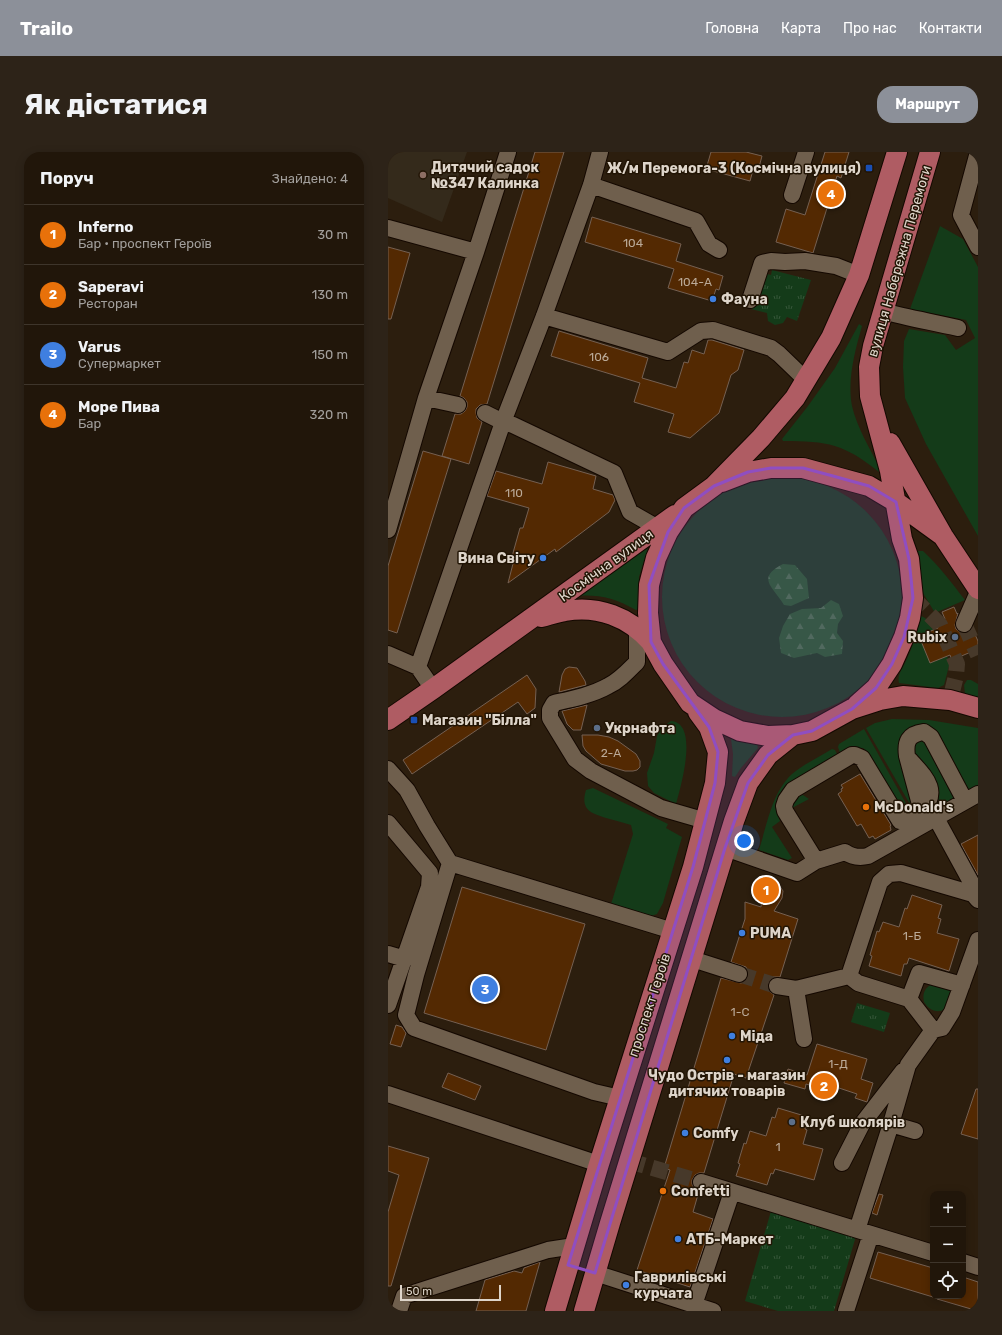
<!DOCTYPE html>
<html lang="uk">
<meta charset="utf-8">
<style>
body{margin:0;font-family:Rubik,sans-serif;background:#2d2318;color:#f1f3f6}
.controls{position:absolute;right:12px;bottom:12px;display:grid;overflow:hidden;border-radius:8px;box-shadow:0 2px 10px #0003}
.controls button{width:36px;height:36px;display:grid;place-items:center;padding:0;border:0;border-bottom:1px solid #3e352b;background:#21160a;color:#f1f3f6;font:20px sans-serif}
.scale{position:absolute;left:12px;bottom:10px;width:101px;box-sizing:border-box;padding-left:4px;border:2px solid #ded5ca;border-top:0;font-size:11px;line-height:14px;white-space:nowrap;color:#ded5ca;-webkit-text-stroke:3px #221505;paint-order:stroke}
.you{position:absolute;left:356px;top:689px;width:14px;height:14px;margin:-10px;border:3px solid #fff;border-radius:50%;background:#1a73e8;box-shadow:0 0 0 6px #1a73e833}
.badge{display:grid;place-items:center;width:26px;height:26px;border-radius:50%;background:#8c9099;color:#fff;font-size:13px;font-weight:700}
.pin{position:absolute;translate:-50% -50%;border:2px solid #fff;box-shadow:0 1px 4px #0006}
.list{margin:0;padding:0;list-style:none}
h2{display:flex;justify-content:space-between;align-items:center;height:52px;margin:0;padding:0 16px;font-size:17px}
h2 small{font-size:13px;font-weight:400;color:#a29f9c}
.list li{display:grid;grid-template-columns:26px 1fr auto;gap:12px;align-items:center;box-sizing:border-box;height:60px;padding:0 16px;border-top:1px solid #3e352b}
.list b{display:block;font-size:15px;white-space:nowrap}
.list p{margin:0;font-size:13px;white-space:nowrap;color:#a29f9c}
.list em{font-size:13px;font-style:normal;color:#a29f9c}
.icon{flex:none;width:22px;height:22px;fill:none;stroke:currentColor;stroke-width:2;stroke-linecap:round;stroke-linejoin:round}
.map{position:relative;flex:none;width:590px;height:1159px;overflow:hidden;border-radius:16px}
header{display:flex;align-items:center;gap:24px;box-sizing:border-box;height:56px;padding:0 20px;background:#8c9099;color:#fff}
header strong{font-size:19px}
nav{display:flex;gap:22px;margin-inline-start:auto;font-size:14px}
.intro{display:flex;align-items:center;justify-content:space-between;box-sizing:border-box;height:96px;padding:0 24px}
h1{margin:0;font-size:28px}
.button{padding:10px 18px;border-radius:16px;background:#8c9099;color:#fff;font-size:14px;font-weight:700}
main{display:flex;gap:24px;padding:0 24px}
aside{flex:1;background:#21160a;border-radius:16px;box-shadow:0 2px 10px #0003}
.map>svg:first-child{display:block}
.education{fill:#342a1b}
.green{fill:#143b19}
.forest{fill:url(#forest-firs)}
.park{fill:url(#park-tufts)}
.building{fill:#532902;stroke:#756052}
.lines{fill:none;stroke-linecap:round;stroke-linejoin:round}
.minor-tunnel{stroke:#47392a;stroke-width:16;stroke-dasharray:16 8;stroke-linecap:butt}
.minor-casing{stroke:#140800;stroke-width:18}
.major-casing{stroke:#140800;stroke-width:22}
.minor{stroke:#6f5f4d;stroke-width:16}
.major{stroke:#af5c63;stroke-width:20}
.marked{fill:#8f4ec1;fill-opacity:0.2;stroke:#8f4ec1;stroke-width:3;stroke-linejoin:round}
.transit-dot{fill:#1a4fb4;stroke:#221505;stroke-width:1.5}
.education-dot{fill:#8d6e63;stroke:#221505;stroke-width:1.5}
.shop-dot{fill:#3f7fe0;stroke:#221505;stroke-width:1.5}
.service-dot{fill:#5c6f8a;stroke:#221505;stroke-width:1.5}
.food-dot{fill:#e8710a;stroke:#221505;stroke-width:1.5}
.labels{text-anchor:middle;stroke-width:3;stroke-linejoin:round;paint-order:stroke}
.number-label{font-size:12px;fill:#bbaa98}
.poi-label{font-size:14px;font-weight:bold;fill:#ded5ca;stroke:#221505;text-anchor:start}
.street-label{font-size:14px;fill:#ded5ca;stroke:#221505}
</style>
<header>
<strong>Trailo</strong>
<nav><a>Головна</a><a>Карта</a><a>Про нас</a><a>Контакти</a></nav>
</header>
<div class="intro"><h1>Як дістатися</h1><a class="button">Маршрут</a></div>
<main>
<aside>
<h2>Поруч<small>Знайдено: 4</small></h2>
<ul class="list">
<li><span class="badge" style="background:#e8710a">1</span><div><b>Inferno</b><p>Бар · проспект Героїв</p></div><em>30 m</em></li>
<li><span class="badge" style="background:#e8710a">2</span><div><b>Saperavi</b><p>Ресторан</p></div><em>130 m</em></li>
<li><span class="badge" style="background:#3f7fe0">3</span><div><b>Varus</b><p>Супермаркет</p></div><em>150 m</em></li>
<li><span class="badge" style="background:#e8710a">4</span><div><b>Море Пива</b><p>Бар</p></div><em>320 m</em></li>
</ul>
</aside>
<div class="map">
<svg width="590" height="1159" viewBox="0 0 590 1159">
<defs>
<pattern id="forest-firs" width="22" height="20" patternUnits="userSpaceOnUse"><rect width="22" height="20" fill="#215928"/><path d="M5 1l3.5 6h-7zM16 11l3.5 6h-7z" fill="#417046"/></pattern>
<pattern id="park-tufts" width="24" height="20" patternUnits="userSpaceOnUse"><rect width="24" height="20" fill="#143b19"/><path d="M3 7l-1-3M5 7V3M7 7l1-3M15 17l-1-3M17 17v-4M19 17l1-3" fill="none" stroke="#365639"/></pattern>
</defs>
<rect width="100%" height="100%" fill="#2c1e0e"/>
<!-- education -->
<path class="education" d="M0,0H79L54,70L0,46Z"/>
<!-- green -->
<path class="green" d="M552,74L575,87L590,115V384L538,292L517,246L515,215L516,189L521,177L557,183L568,198L587,186L578,168L522,157Z
M471,172L474,174C467,199 459,228 464,254C469,276 483,298 493,319L491,320C456,292 440,289 395,289L394,287L420,254L447,216Z
M274 445a120 120 0 1 1 240 0a120 120 0 1 1-240 0Z
M260,395L251,425L250,457L248,458C225,445 210,442 184,444Z
M530,399H535C551,414 564,431 577,448L547,461L535,441Z
M533,464C549,470 554,494 561,509V514L556,533L550,536L511,531C509,524 513,519 516,513C524,497 529,481 533,464Z
M579,528H583L590,532V545L577,542L576,533Z
M504,567L541,568L590,576V634L584,638H579L548,587L521,579L527,661L478,576L487,571Z
M283,569C312,571 292,637 288,652L266,641L260,634L259,621L266,601L269,584L273,576Z
M476,577L524,662L511,663L477,598L475,596H469L452,601L450,595L451,592Z
M346,584L356,589L369,592L370,596L353,616L347,625L344,624L345,602L343,587Z
M536,585L566,643L565,647L536,665L522,592Z
M444,597L447,598L451,606L398,637L393,662L390,664L392,669L384,675L404,706L400,708L371,698C379,673 384,640 404,622C416,612 431,605 444,597Z
M205,636L280,672L278,676L294,685L275,751L269,762L263,764L223,752L245,682L243,673C235,671 227,668 218,666C203,661 192,658 198,638Z
M415,643L421,647L404,656V653L409,644Z
M546,831L562,838L564,842L557,858C547,861 541,858 536,850C534,841 537,835 546,831Z"/>
<!-- forest -->
<path class="forest" d="M395,412L407,413L419,427L421,446L403,454L396,453C384,434 368,426 395,412Z
M443,448L451,452L455,464L450,472L449,481L455,489L454,502L437,505L429,501L406,506L393,501L391,486L395,474L402,462L414,457L433,456Z"/>
<!-- park -->
<path class="park" d="M384,118L423,128L409,169L399,165L395,171L387,173L380,169L379,161L363,157L375,121L383,123Z
M469,851L502,861L496,880L463,870Z
M383,1059L468,1084L446,1159H390L357,1149Z"/>
<!-- building -->
<path class="building" d="M147,0H176L99,252L92,253L88,257V261L89,266L94,270L81,312L54,304L67,262H73L77,259L79,255V250L76,246L72,244Z
M323,0H358L374,4L370,19L365,18L362,29L318,17Z
M437,0H461L453,26L449,24L425,101L388,90L398,57L417,63Z
M204,65L293,92L288,109L335,124L331,138L328,137L324,149L280,136L286,117L197,90Z
M0,95L22,101L3,167H0Z
M171,179L260,206L254,226L288,236L296,210L300,211L304,198L316,202L320,188H324L356,198L350,218L343,223L331,261L302,286L280,280L286,262L246,250L252,231L163,204Z
M35,299L63,307L9,481L0,478V414Z
M160,310L208,324L205,337L225,343L227,348L221,360L168,400L167,397L120,431L126,408H123L132,376H135L141,356L99,344L108,319L154,332Z
M566,455L569,462L570,461L567,473L568,477L572,480L577,481L581,480L584,476L590,489V497L564,508L562,503L542,511L531,484L550,476L548,471L557,467L554,460Z
M181,515L189,516L197,529L198,533L171,540L174,523L177,517Z
M139,523L148,537L147,556L139,562L130,550L24,622L15,608Z
M199,553L193,578H185L179,572L174,559Z
M194,583H210L221,585L230,589L248,602L252,609V615L249,618L245,619H237L213,612L198,599L195,594Z
M472,622L503,673L502,674L503,678L487,687L485,684L481,686L473,672L469,674L450,642L454,639L453,637L455,636L453,633Z
M590,683V723L573,692Z
M383,731L391,733L395,739L394,746L386,759L410,767L392,825H385L381,828L380,832V838L386,843L358,926L346,922L316,1021H311L307,1023L304,1028V1032L306,1036L311,1039L305,1060L325,1067L302,1135L249,1118L282,1018L276,1016L333,826L353,831L358,829L360,824V820L358,815L343,810L357,767V750L373,755L375,737L377,734Z
M74,735L197,772L158,898L36,861Z
M524,743L554,753L550,766L553,767L549,781L571,787L561,819L521,806L519,812H516L513,824L481,814L484,804L482,803L489,779L491,780L495,770L511,775L517,756L519,757Z
M8,873L14,875L18,881L13,895L2,892Z
M429,892L479,907L473,927L485,931L479,950L467,946L469,942L445,934L443,939L418,932L417,937L396,931L400,917L419,923Z
M60,921L93,934L87,948L54,935Z
M588,937H590V987L573,982Z
M390,956L420,965L417,977L419,978L415,992L435,997L426,1028L387,1017L385,1022L383,1021L379,1033L348,1024L352,1012L350,1011L356,991L358,992L362,979L378,984L384,965L387,966Z
M0,994L41,1006L3,1134H0V1060L11,1023L0,1019Z
M491,1042L495,1043L489,1063L484,1061Z
M490,1100L545,1116V1145L482,1126Z
M152,1110L138,1159H88L97,1128L126,1119L134,1121L136,1116Z
M575,1125L590,1130V1159L549,1147L550,1144H575Z"/>
<g class="lines">
<!-- minor-tunnel -->
<path class="minor-tunnel" d="M525,446L552,473L569,512L568,524L562,548
M576,472L590,503
M351,822L389,834
M241,1009L313,1030"/>
<!-- minor casing -->
<g class="minor-casing">
<path id="minor" d="M590,0L573,63L590,95
M203,33L308,69L321,92L331,98
M404,43L418,0
M0,76L88,100
M362,148L374,111L383,109L397,110L417,109L448,114L471,123
M495,159C519,166 545,170 570,176
M156,164L280,200L313,179L325,178L383,196L391,202L418,228
M38,246L70,253
M97,261L115,270L125,273L226,321L242,360L270,376
M0,378L38,246L88,100L120,0
M576,472L590,440
M249,477V510C240,519 231,529 220,534C204,543 184,547 166,551L162,558V566L187,607L203,619L273,656L318,669
M0,502L30,515
M45,537L30,515L115,270L156,164L203,33L212,0
M522,608C538,626 552,638 534,660
M0,617L19,638L39,674L62,711L285,779
M548,666L590,743
M0,671L42,721L41,735L0,853
M337,696L409,721L428,709L457,700C464,705 471,706 480,704L590,642
M428,709L397,659L396,654L398,648L405,638L464,603H467L474,606L512,669L516,670L534,660L519,604C517,590 520,582 536,580L543,585L577,649
M62,711L28,823L18,863L26,876L206,940L232,946
M0,802L17,807
M304,807L351,822
M461,824L492,730L501,722L513,721L585,742L590,748
M389,834L408,837L461,824L470,831L521,847L545,878
M408,837L416,887
M521,847L531,821L574,833
M0,942L211,1012
M503,972L527,979
M454,1011L474,972L515,919
M313,1030L545,1101
M469,1078L503,972L520,913L545,878L554,876L564,860L590,788
M575,1110L590,1115
M207,1121L325,1159
M306,1153L344,1040
M11,1159L16,1144L160,1098L186,1094
M458,1159L483,1082"/>
</g>
<!-- major casing -->
<g class="major-casing">
<path id="major" d="M509,0L471,123L443,186L407,246L373,286L326,334L296,356L280,380L268,406L261,433L260,461L263,490L275,512L302,551L326,567L352,579L380,584L405,583L424,579L464,557L492,548L515,544L562,548L590,556
M502,291L555,384L590,437
M334,330L360,320L383,316H415L481,334L508,350L555,384
M153,465C161,463 169,460 177,459C210,453 241,465 263,490
M469,553L488,536L504,512L516,485L522,466L525,446L521,407L514,387L502,319L482,244L481,215L485,194L542,0
M0,568L45,537L287,363
M167,1159L211,1012L305,715L327,631L330,600L321,575L310,560
M196,1159L222,1071L346,669L360,631L380,603L405,583"/>
</g>
<!-- minor -->
<use href="#minor" class="minor"/>
<!-- major -->
<use href="#major" class="major"/>
</g>
<!-- marked area -->
<path class="marked" d="M383,316H415L445,324L481,334L508,350L521,407L525,446L516,485L504,512L488,536L464,557L424,579L405,583L380,603L360,631L337,696L207,1121L180,1113L305,715L327,631L330,600L321,575L275,512L263,490L261,433L280,380L296,356L326,334L360,320Z"/>
<!-- markers -->
<g class="transit-dot">
<rect x="477" y="12" width="8" height="8" rx="2"/>
<rect x="22" y="564" width="8" height="8" rx="2"/>
</g>
<circle class="education-dot" cx="35" cy="23" r="4"/>
<g class="shop-dot">
<circle cx="325" cy="147" r="4"/>
<circle cx="155" cy="406" r="4"/>
<circle cx="354" cy="781" r="4"/>
<circle cx="344" cy="884" r="4"/>
<circle cx="339" cy="908" r="4"/>
<circle cx="297" cy="981" r="4"/>
<circle cx="290" cy="1087" r="4"/>
<circle cx="238" cy="1133" r="4"/>
</g>
<g class="service-dot">
<circle cx="567" cy="485" r="4"/>
<circle cx="209" cy="576" r="4"/>
<circle cx="404" cy="970" r="4"/>
</g>
<g class="food-dot">
<circle cx="478" cy="655" r="4"/>
<circle cx="275" cy="1039" r="4"/>
</g>
<g class="labels">
<!-- number labels -->
<g class="number-label">
<text x="245" y="95">104</text>
<text x="307" y="134">104-А</text>
<text x="211" y="209">106</text>
<text x="126" y="345">110</text>
<text x="223" y="605">2-А</text>
<text x="524" y="788">1-Б</text>
<text x="352" y="864">1-С</text>
<text x="450" y="916">1-Д</text>
<text x="390" y="999">1</text>
</g>
<!-- poi labels -->
<g class="poi-label">
<text x="43" y="20">Дитячий садок<tspan x="43" dy="16">№347 Калинка</tspan></text>
<text x="473" y="21" text-anchor="end">Ж/м Перемога-3 (Космічна вулиця)</text>
<text x="333" y="152">Фауна</text>
<text x="147" y="411" text-anchor="end">Вина Світу</text>
<text x="559" y="490" text-anchor="end">Rubix</text>
<text x="34" y="573">Магазин "Білла"</text>
<text x="217" y="581">Укрнафта</text>
<text x="486" y="660">McDonald's</text>
<text x="362" y="786">PUMA</text>
<text x="352" y="889">Міда</text>
<text x="339" y="928" text-anchor="middle">Чудо Острів - магазин<tspan x="339" dy="16">дитячих товарів</tspan></text>
<text x="412" y="975">Клуб школярів</text>
<text x="305" y="986">Comfy</text>
<text x="283" y="1044">Confetti</text>
<text x="298" y="1092">АТБ-Маркет</text>
<text x="246" y="1130">Гаврилівські<tspan x="246" dy="16">курчата</tspan></text>
</g>
<!-- street labels -->
<g class="street-label">
<text transform="translate(511 109) rotate(-74)" y="5">вулиця Набережна Перемоги</text>
<text transform="translate(218 413) rotate(-36)" y="5">Космічна вулиця</text>
<text transform="translate(261 853) rotate(-72)" y="5">проспект Героїв</text>
</g>
</g>
</svg>
<div class="controls">
<button>+</button>
<button>−</button>
<button><svg class="icon" aria-label="locate" viewBox="0 0 24 24"><circle cx="12" cy="12" r="6"/><path d="M12 2v4M12 18v4M2 12h4M18 12h4"/></svg></button>
</div>
<div class="scale">50 m</div>
<div class="you"></div>
<div class="pin badge" style="left:378px;top:738px;background:#e8710a">1</div>
<div class="pin badge" style="left:436px;top:934px;background:#e8710a">2</div>
<div class="pin badge" style="left:97px;top:837px;background:#3f7fe0">3</div>
<div class="pin badge" style="left:443px;top:42px;background:#e8710a">4</div>
</div>
</main>
